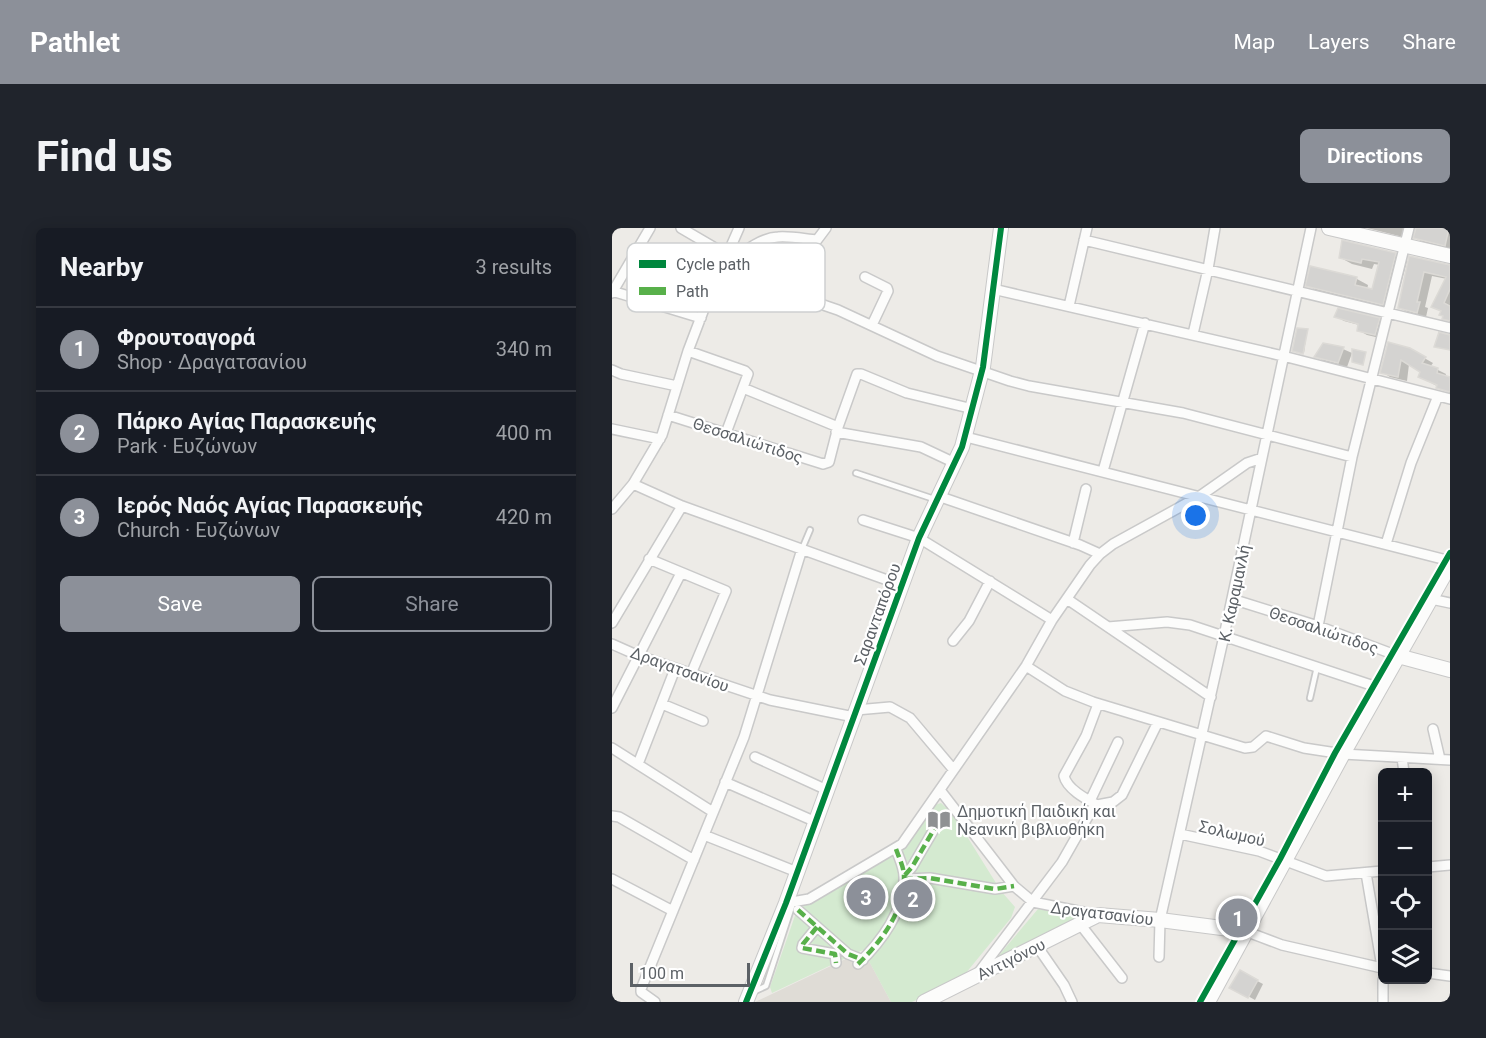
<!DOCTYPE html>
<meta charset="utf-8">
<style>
body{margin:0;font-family:Roboto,sans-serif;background:#20242c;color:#f1f3f6}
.controls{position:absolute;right:18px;bottom:18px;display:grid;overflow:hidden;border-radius:9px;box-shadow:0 3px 15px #0003}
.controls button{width:54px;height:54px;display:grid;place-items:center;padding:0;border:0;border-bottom:2px solid #363941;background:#171b24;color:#f1f3f6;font:30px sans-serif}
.scale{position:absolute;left:18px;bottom:15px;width:120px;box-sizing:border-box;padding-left:6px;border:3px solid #5c6166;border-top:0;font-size:16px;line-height:21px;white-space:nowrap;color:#5c6166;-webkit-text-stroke:4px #fff;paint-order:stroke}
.you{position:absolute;left:584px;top:288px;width:21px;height:21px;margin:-15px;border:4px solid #fff;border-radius:50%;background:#1a73e8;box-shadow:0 0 0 9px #1a73e833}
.badge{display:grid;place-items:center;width:39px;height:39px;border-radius:50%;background:#8c9099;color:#fff;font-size:20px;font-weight:700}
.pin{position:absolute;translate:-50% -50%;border:3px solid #fff;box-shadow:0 2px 6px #0006}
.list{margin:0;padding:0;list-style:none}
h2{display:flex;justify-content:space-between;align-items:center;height:78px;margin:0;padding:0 24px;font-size:26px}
h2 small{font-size:20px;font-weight:400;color:#9ea1a6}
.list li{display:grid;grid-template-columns:39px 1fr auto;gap:18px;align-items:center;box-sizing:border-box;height:84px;padding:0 24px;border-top:2px solid #363941}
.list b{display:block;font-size:22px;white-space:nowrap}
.list p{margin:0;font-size:20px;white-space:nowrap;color:#9ea1a6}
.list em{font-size:20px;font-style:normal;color:#9ea1a6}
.actions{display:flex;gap:12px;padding:18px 24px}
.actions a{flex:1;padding:14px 0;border:2px solid #8c9099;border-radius:9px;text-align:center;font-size:21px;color:#8c9099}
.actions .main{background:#8c9099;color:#fff}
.icon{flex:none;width:33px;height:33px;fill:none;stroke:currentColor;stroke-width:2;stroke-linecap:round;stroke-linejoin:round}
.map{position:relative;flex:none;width:838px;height:774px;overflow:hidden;border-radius:9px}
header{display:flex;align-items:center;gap:36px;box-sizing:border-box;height:84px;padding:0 30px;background:#8c9099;color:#fff}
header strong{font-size:28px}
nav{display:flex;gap:33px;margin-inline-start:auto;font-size:21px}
.intro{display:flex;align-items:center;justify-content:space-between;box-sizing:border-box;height:144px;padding:0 36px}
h1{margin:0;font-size:42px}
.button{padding:15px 27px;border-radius:9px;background:#8c9099;color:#fff;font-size:21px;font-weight:700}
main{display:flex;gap:36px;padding:0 36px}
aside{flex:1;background:#171b24;border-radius:9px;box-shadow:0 3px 15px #0003}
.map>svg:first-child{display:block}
.education{fill:#dfdcd6}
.green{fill:#d4ead0}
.shadow{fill:#0003}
.building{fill:#d4d3d1;stroke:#dcdad6;stroke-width:1.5}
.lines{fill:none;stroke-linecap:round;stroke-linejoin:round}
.lane-casing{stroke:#c9c9c9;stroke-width:8}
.street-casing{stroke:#c9c9c9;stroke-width:12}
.secondary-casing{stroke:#c8c8c8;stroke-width:16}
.lane{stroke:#fcfcfb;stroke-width:4.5}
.street{stroke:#fcfcfb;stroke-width:9}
.secondary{stroke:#fcfcfb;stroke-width:14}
.quiet{stroke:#58b04a;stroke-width:4.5;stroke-dasharray:9 4.5;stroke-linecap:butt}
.cycleway-casing{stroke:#fff;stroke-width:10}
.cycleway{stroke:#00873e;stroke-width:6}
.labels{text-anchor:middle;stroke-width:4.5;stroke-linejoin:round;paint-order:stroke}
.street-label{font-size:16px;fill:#5c6166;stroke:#fff}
.poi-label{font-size:16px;fill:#5c6166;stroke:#fff;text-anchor:start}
.key{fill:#fff;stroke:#ced0d1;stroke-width:1.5}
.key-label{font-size:16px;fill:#5c6166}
</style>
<header>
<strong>Pathlet</strong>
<nav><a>Map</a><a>Layers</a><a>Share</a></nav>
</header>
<div class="intro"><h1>Find us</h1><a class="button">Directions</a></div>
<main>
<aside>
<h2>Nearby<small>3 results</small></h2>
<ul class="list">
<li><span class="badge">1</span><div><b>Φρουτοαγορά</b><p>Shop · Δραγατσανίου</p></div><em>340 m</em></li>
<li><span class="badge">2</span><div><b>Πάρκο Αγίας Παρασκευής</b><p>Park · Ευζώνων</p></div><em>400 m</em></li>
<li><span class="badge">3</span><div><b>Ιερός Ναός Αγίας Παρασκευής</b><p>Church · Ευζώνων</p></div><em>420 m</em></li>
</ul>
<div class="actions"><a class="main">Save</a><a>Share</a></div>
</aside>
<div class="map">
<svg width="838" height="774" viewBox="0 0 838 774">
<rect width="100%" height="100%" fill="#edebe7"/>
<!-- education -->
<path class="education" d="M242,727L256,731L279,774H143Z"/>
<!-- green -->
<path class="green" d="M329,575L341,586L389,663L403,679L399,690L349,751L300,774H279L251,722L160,765L158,759L185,682L291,622L323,577Z
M426,681L462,686L468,691L383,732Z"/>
<!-- shadow -->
<path class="shadow" d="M755,0H793L791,9Z
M805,0H838V21L811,14L803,10Z
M783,26L795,33L782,82L707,64L695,57L699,40L745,51L756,57L755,62L761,63L768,37L762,36L760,41L740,36L729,30Z
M798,30L838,38V94L832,90L830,84L821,79L835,51L820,48L813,79L816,80L814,89L796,84L787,80Z
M723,88L767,91L775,96L772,111L755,107L746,102L747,97L732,93Z
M695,103L692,125L683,123Z
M777,116L807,127L821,135L818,139L826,142L834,146L833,149L838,151V165L808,149L810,144L797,136L795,153L778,149L770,144Z
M731,121L740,125L735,139L712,133L704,128Z
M327,587L336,593L334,596L325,591Z
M628,744L651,756L643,772L620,759Z"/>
<!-- building -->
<path class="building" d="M804,0H837L833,18L801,10Z
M730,12L784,25L771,77L693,58L698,38L745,49L743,57L760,61L767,34L750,31L749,35L727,30Z
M797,28L838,37V61L832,75L838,78V93L830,91L831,88L827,87L829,83L819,79L834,49L812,44L805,74H808L805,85L786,80Z
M726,80L768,90L763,107L745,103L746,96L722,89Z
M685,100L696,101L691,126L680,123Z
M827,104L838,107V122L822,119Z
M776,114L798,120L814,129L810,135L826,140L825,145L838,149V164L824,160L825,157L806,149L808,144L789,132L786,149L768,145Z
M711,115L732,119L726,135L702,129Z
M740,121L754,124L751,137L740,134Z
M628,742L646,752L636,770L617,760Z"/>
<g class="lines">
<!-- lane casing -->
<g class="lane-casing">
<path id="lane" d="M244,245L322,271
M190,321L198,302
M698,470L705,439
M141,764L154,758L181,675"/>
</g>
<!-- street casing -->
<g class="street-casing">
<path id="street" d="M69,0L115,27
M205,12L173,52V57L188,69L226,82L325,128L398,153L417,158L571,185L740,229
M472,12L838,100
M111,39C127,28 146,10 166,9C179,8 193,11 205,12L214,0
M253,49L275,60L276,63L260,97
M381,61L671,128L838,171
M0,63L89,90
M0,65L38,0
M457,78L475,0
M581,106L596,41L603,0
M76,123L133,143L136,146L114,205
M0,142L9,146L65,158
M131,160L226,199
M56,187L211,236L217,234L226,199L245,146H249L295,165L361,181
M0,201L48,211
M224,204L309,219L343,235
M354,209L838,333
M491,243L533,95
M21,256L70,278L289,357
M326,268L468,317L488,326
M0,281L21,256L50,207L76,123L95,73L127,0
M251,292L307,310L440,392
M461,315L474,261
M774,316L799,235L826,168
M37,331L114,363L79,446
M455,371L599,469
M620,371L706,398L786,428
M819,371L838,375
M0,395L70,278
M706,398L740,229L797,0
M496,399L555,394L578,397L768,460
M341,413L357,393L378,353
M0,416L27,428L158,472L242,489
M414,438L453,463L481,474L633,520L641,519L654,508L692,520L731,526L838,532
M50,476L91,493
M486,476L474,508L452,548C455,561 474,571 485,577L501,574L510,567L546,494
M0,480L69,345
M244,482L278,479L298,490L341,541
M821,501L828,531
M0,520L101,584
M143,529L215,562
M790,530L792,544
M26,536L63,441
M113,554L204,594
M328,562L402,658L421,674L486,687
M478,573L506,514
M0,588L7,589L82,632
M568,606L647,623L714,648L770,643
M92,607L185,644
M816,639L838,637
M754,645L770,739
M293,647L300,639L324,598
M0,651L61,683
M292,651L318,650L383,661L402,658
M174,675L197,671L290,616L414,438L440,392L478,337L488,326L501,316L588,268L635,235L650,230
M186,682L236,726L251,732
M468,696L510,750
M205,699L191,716L190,720L223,726L224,735
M633,703L670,717L770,740
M425,718L452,757L460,774
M547,729L548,692L612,408L699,0
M246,736C269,714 293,682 292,649C292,639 287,630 284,621
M367,744L450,634L483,576
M816,745L838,748
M771,752V774
M43,774L29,764V761L132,509L190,321"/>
</g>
<!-- secondary casing -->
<g class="secondary-casing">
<path id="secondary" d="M717,0L838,28
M786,428L838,442
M134,774L174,675L307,310L350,219L371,139L389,0
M312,774L486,687L548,692L633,703
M596,774L731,526L838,337"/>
</g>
<!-- lane -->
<use href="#lane" class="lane"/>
<!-- street -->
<use href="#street" class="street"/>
<!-- secondary -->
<use href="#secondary" class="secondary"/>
<!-- quiet -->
<path class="quiet" d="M293,647L300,639L324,598
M292,651L318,650L383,661L402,658
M186,682L236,726L251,732
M205,699L191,716L190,720L223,726L224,735
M246,736C269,714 293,682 292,649C292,639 287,630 284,621"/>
<!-- cycleway casing -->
<g class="cycleway-casing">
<path id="cycleway" d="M134,774L174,675L307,310L350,219L371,139L389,0
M588,774L668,631L723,525L838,325"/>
</g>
<!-- cycleway -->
<use href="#cycleway" class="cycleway"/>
</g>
<!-- icons -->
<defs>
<g id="library-bare" transform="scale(1.8)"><path d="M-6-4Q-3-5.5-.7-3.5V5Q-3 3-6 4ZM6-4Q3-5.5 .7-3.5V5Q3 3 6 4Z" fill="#8f9193" stroke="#fff" stroke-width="2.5" paint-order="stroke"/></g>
</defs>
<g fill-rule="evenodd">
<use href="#library-bare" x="327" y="592"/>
</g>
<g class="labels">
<!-- street labels -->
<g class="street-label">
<text transform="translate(136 212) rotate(18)" y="6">Θεσσαλιώτιδος</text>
<text transform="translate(622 365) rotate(-78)" y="6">Κ. Καραμανλή</text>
<text transform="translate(265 386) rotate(-70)" y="6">Σαρανταπόρου</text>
<text transform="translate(712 402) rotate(19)" y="6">Θεσσαλιώτιδος</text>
<text transform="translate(68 441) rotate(20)" y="6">Δραγατσανίου</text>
<text transform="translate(620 605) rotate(13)" y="6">Σολωμού</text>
<text transform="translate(490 685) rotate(7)" y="6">Δραγατσανίου</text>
<text transform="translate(399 731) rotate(-26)" y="6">Αντιγόνου</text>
</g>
<!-- poi labels -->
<g class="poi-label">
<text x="345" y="589">Δημοτική Παιδική και<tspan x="345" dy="18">Νεανική βιβλιοθήκη</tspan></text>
</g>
</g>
<!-- legend -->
<rect x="15" y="15" width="198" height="69" rx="9" class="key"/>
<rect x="27" y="32" width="27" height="8" fill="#00873e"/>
<rect x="27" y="59" width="27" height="8" fill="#58b04a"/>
<g class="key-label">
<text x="64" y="42">Cycle path</text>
<text x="64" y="69">Path</text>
</g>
</svg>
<div class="controls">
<button>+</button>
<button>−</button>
<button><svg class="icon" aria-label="locate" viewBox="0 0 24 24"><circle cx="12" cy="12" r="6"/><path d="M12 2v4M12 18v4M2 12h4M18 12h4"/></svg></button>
<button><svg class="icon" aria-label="layers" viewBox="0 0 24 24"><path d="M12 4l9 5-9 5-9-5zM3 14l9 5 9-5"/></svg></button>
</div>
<div class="scale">100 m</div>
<div class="you"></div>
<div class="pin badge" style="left:626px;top:690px">1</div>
<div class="pin badge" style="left:301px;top:671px">2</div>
<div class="pin badge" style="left:254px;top:669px">3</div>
</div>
</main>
